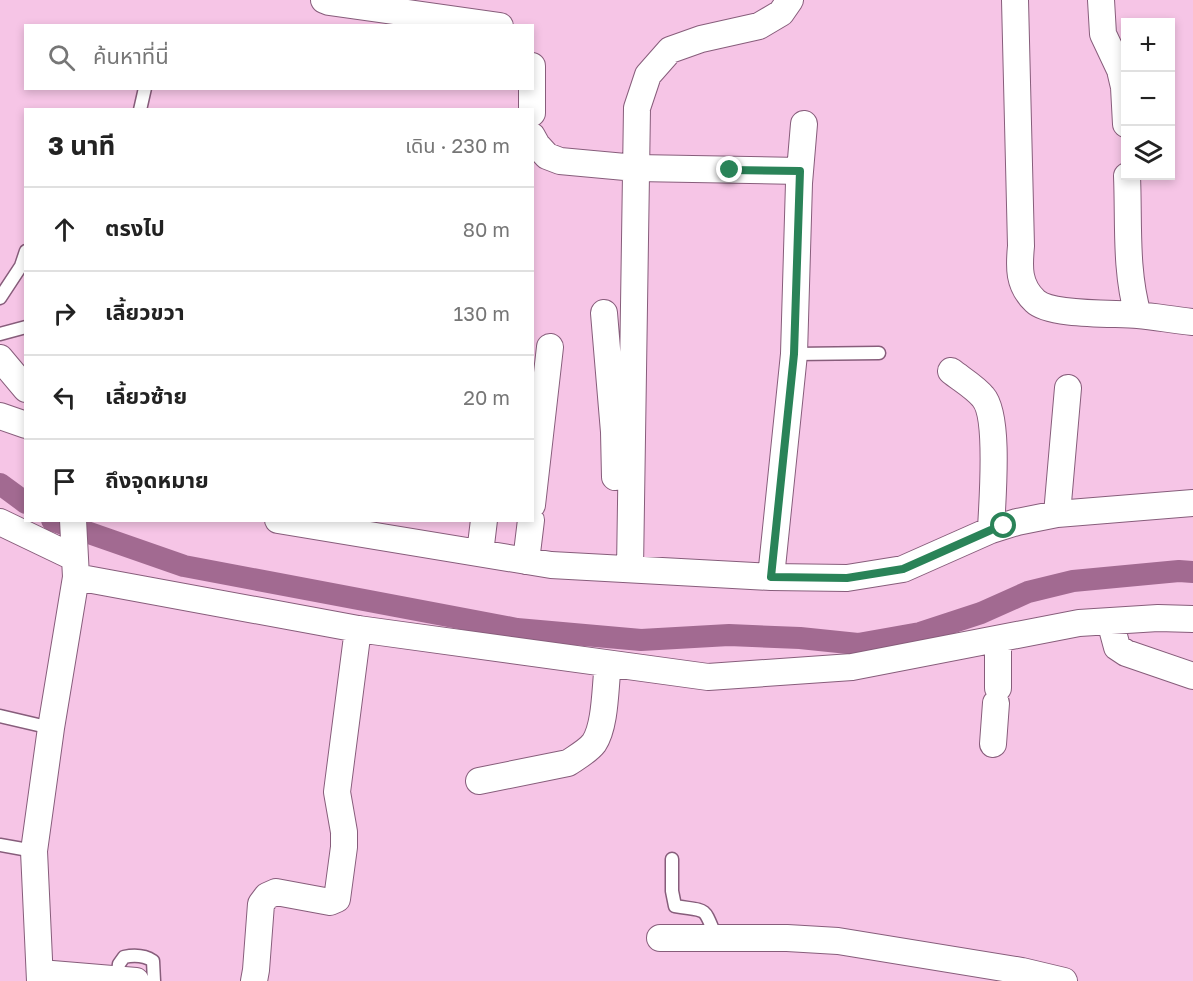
<!DOCTYPE html>
<html lang="th">
<meta charset="utf-8">
<style>
body{margin:0;font-family:"Golos Text","Noto Sans Thai",sans-serif;background:#f2f2f2;color:#222}
.controls{position:absolute;right:18px;top:18px;display:grid;overflow:hidden;border-radius:0px;box-shadow:0 3px 9px #0003}
.controls button{width:54px;height:54px;display:grid;place-items:center;padding:0;border:0;border-bottom:2px solid #e0e0e0;background:#fff;color:#222;font:30px sans-serif}
.stop{position:absolute;width:18px;height:18px;margin:-14px;border:4px solid #2a8358;border-radius:50%;background:#fff}
.stop.end{background:#2a8358;border-color:#fff;box-shadow:0 2px 6px #0008}
.list{margin:0;padding:0;list-style:none}
h2{display:flex;justify-content:space-between;align-items:center;height:78px;margin:0;padding:0 24px;font-size:26px}
h2 small{font-size:20px;font-weight:400;color:#767676}
.list li{display:grid;grid-template-columns:39px 1fr auto;gap:18px;align-items:center;box-sizing:border-box;height:84px;padding:0 24px;border-top:2px solid #e0e0e0}
.list b{display:block;font-size:22px;white-space:nowrap}
.list em{font-size:20px;font-style:normal;color:#767676}
.icon{flex:none;width:33px;height:33px;fill:none;stroke:currentColor;stroke-width:2;stroke-linecap:round;stroke-linejoin:round}
.map{position:relative;flex:none;width:1193px;height:981px;overflow:hidden}
.search{position:absolute;background:#fff;box-shadow:0 3px 9px #0003;left:24px;top:24px;width:510px;height:66px;display:flex;align-items:center;gap:15px;box-sizing:border-box;padding:0 21px;border-radius:0px;color:#767676;font-size:22px}
.panel{position:absolute;background:#fff;box-shadow:0 3px 9px #0003;left:24px;top:108px;width:510px;height:414px;border-radius:0px}
.map>svg:first-child{display:block}
.lines{fill:none;stroke-linecap:round;stroke-linejoin:round}
.canal{stroke:#a26a91;stroke-width:22}
.lane-casing{stroke:#875d7b;stroke-width:15}
.street-casing{stroke:#875d7b;stroke-width:28}
.lane{stroke:#fff;stroke-width:12}
.street{stroke:#fff;stroke-width:26}
.route{stroke:#2a8358;stroke-width:8}
</style>
<div class="map">
<svg width="1193" height="981" viewBox="0 0 1193 981">
<rect width="100%" height="100%" fill="#f6c5e6"/>
<g class="lines">
<!-- canal -->
<path class="canal" d="M0,484L26,503
M52,520L184,566L517,629L641,640L729,635L800,638L858,644L920,633L981,613L1028,592L1073,581L1179,571L1193,572"/>
<!-- lane casing -->
<g class="lane-casing">
<path id="lane" d="M140,110L145,88
M0,298L21,266L26,251
M0,334L26,327
M794,354L879,353
M0,716L51,728
M0,845L34,851
M672,859V891L675,906C710,912 702,905 717,939
M117,979L119,964L124,957C134,955 144,955 153,961L154,981"/>
</g>
<!-- street casing -->
<g class="street-casing">
<path id="street" d="M324,0L329,2L500,26
M1015,0L1021,246C1019,267 1018,285 1035,301C1050,316 1115,313 1138,315C1156,317 1175,320 1193,322
M1101,0L1103,34L1120,70L1124,87L1126,124
M532,66V113
M532,136L537,145L547,156L560,161L636,168L800,171
M1127,176C1129,222 1125,270 1138,315
M604,313L614,432L615,477
M0,358L26,389
M951,371C961,379 975,387 983,397C1000,416 992,502 991,530
M0,416L26,425
M532,505L550,347
M1057,514L1068,388
M278,520L551,565L771,577L847,578L903,569L991,530L1017,522L1057,514L1193,503
M0,522L75,558
M480,553L484,520
M526,561L531,520
M630,569L637,108L648,75L670,50L701,39L759,26L781,13L790,0
M76,577L358,629L708,677L852,667L1079,623L1158,618L1193,619
M771,577L794,354L799,183L804,124
M1110,621L1117,647L1126,653L1193,676
M998,688V639
M993,744L996,703
M479,781L568,763C577,757 588,751 594,743C606,725 605,685 608,664
M660,938H787L838,941L1022,971L1064,981
M40,973L136,981
M40,981L34,851L51,728L76,577L73,520
M254,981L256,970L261,904L267,896L276,892L330,902L337,899L344,847V832L337,792L358,629"/>
</g>
<!-- lane -->
<use href="#lane" class="lane"/>
<!-- street -->
<use href="#street" class="street"/>
</g>
<g class="lines">
<!-- route -->
<path class="route" d="M730,170L800,171L794,354L771,577L847,578L903,569L991,530L1004,526"/>
</g>
</svg>
<div class="controls">
<button>+</button>
<button>−</button>
<button><svg class="icon" aria-label="layers" viewBox="0 0 24 24"><path d="M12 4l9 5-9 5-9-5zM3 14l9 5 9-5"/></svg></button>
</div>
<div class="stop" style="left:1004px;top:526px"></div>
<div class="stop end" style="left:730px;top:170px"></div>
<div class="search"><svg class="icon" aria-label="search" viewBox="0 0 24 24"><circle cx="10" cy="10" r="6"/><path d="M15 15l6 6"/></svg>ค้นหาที่นี่</div>
<section class="panel">
<h2>3 นาที<small>เดิน · 230 m</small></h2>
<ul class="list">
<li><svg class="icon" aria-label="ahead" viewBox="0 0 24 24"><path d="M12 20V5M6 11l6-6 6 6"/></svg><div><b>ตรงไป</b></div><em>80 m</em></li>
<li><svg class="icon" aria-label="right" viewBox="0 0 24 24"><path d="M7 20v-9h11M14 6l5 5-5 5"/></svg><div><b>เลี้ยวขวา</b></div><em>130 m</em></li>
<li><svg class="icon" aria-label="left" viewBox="0 0 24 24"><path d="M17 20v-9H6M10 6l-5 5 5 5"/></svg><div><b>เลี้ยวซ้าย</b></div><em>20 m</em></li>
<li><svg class="icon" aria-label="arrive" viewBox="0 0 24 24"><path d="M6 21V4h12l-3 4 3 4H6"/></svg><div><b>ถึงจุดหมาย</b></div></li>
</ul>
</section>
</div>
